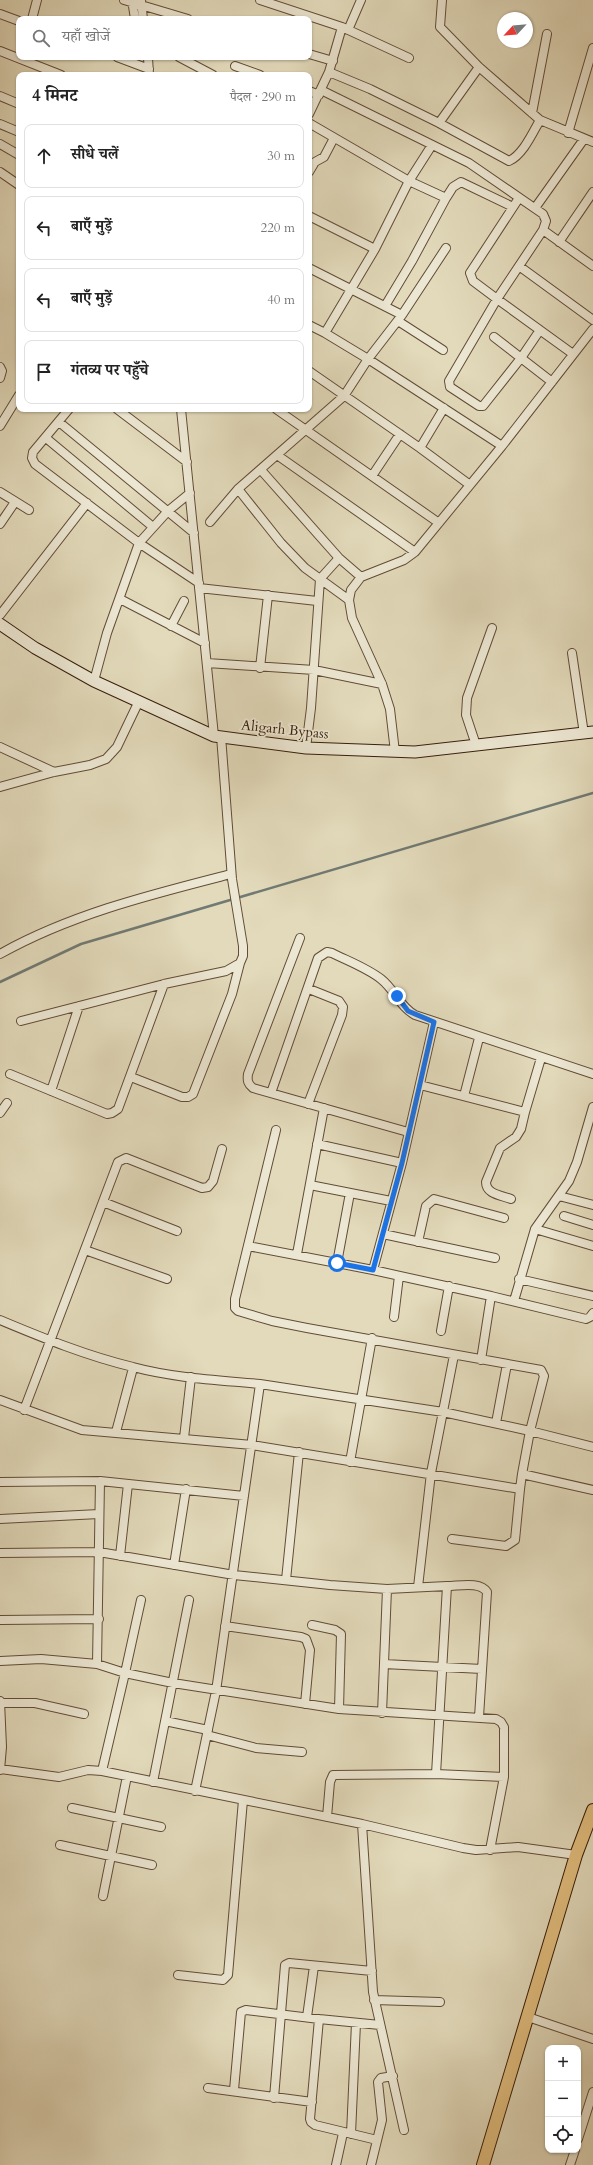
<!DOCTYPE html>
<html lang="hi">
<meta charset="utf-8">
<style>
body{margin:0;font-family:Cardo,"Noto Serif Devanagari",serif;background:#f6f6f6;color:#222}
.controls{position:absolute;right:12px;bottom:12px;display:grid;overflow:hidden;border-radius:8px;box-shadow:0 1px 3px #0004}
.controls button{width:36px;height:36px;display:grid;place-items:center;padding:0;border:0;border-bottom:1px solid #e0e0e0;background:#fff;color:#222;font:20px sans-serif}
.compass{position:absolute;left:497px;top:12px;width:36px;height:36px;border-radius:50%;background:#fff;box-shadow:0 1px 3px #0004;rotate:244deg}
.stop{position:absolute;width:12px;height:12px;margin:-9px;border:3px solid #1a73e8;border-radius:50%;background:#fff}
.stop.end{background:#1a73e8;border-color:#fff;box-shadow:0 1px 4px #0008}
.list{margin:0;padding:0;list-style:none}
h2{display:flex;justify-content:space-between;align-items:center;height:52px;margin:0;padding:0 16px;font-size:17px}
h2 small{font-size:13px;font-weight:400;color:#767676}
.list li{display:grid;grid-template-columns:26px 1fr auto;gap:12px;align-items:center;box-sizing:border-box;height:64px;margin:0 8px 8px;padding:0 8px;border:1px solid #e0e0e0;border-radius:8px}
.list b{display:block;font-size:15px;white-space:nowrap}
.list em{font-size:13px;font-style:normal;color:#767676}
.icon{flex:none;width:22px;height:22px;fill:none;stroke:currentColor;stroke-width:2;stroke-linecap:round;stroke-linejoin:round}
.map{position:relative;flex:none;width:593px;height:2165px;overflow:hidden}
.search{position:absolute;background:#fff;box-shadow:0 1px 3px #0004;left:16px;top:16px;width:296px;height:44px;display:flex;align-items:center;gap:10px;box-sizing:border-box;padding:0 14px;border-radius:8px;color:#767676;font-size:15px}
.panel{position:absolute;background:#fff;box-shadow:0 1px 3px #0004;left:16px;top:72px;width:296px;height:340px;border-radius:8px}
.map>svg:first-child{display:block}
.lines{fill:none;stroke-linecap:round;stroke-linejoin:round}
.stream{stroke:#717a73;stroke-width:2.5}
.minor-casing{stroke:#624c36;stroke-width:10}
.secondary-casing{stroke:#371d0a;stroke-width:13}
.primary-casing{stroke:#371d0a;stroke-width:14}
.minor{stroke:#ece7d3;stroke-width:8}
.secondary{stroke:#ece7d3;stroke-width:11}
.primary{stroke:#e1bd7e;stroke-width:12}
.route{stroke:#1a73e8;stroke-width:5}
.labels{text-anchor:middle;stroke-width:3.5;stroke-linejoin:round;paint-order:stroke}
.street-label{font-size:14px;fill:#371d0a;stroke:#ece7d3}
</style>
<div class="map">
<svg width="593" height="2165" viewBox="0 0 593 2165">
<rect width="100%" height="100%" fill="#e2dabb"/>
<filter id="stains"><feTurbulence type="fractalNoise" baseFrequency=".005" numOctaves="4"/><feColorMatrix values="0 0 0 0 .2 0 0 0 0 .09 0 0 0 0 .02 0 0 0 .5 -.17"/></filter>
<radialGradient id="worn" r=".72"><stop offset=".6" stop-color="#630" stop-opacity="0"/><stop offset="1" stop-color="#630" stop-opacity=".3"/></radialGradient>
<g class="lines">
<!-- stream -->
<path class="stream" d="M0,982L81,944L593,793"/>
<!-- minor casing -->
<g class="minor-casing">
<path id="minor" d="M124,0L188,19
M132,0L135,19
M141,0L143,19
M260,0L342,27L409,58
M442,0L440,27L479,67L540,120L593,142
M0,14L19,21
M32,19L37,0
M348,30L361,0
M0,51L61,75
M309,54L333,61
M117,57L149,69
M148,57L149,75
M179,57L213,75
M235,66L260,75
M329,72L370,89L439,123L509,161C523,155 533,132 540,120
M321,90L469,163L543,214L546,221L543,230L497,299L473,281L470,273L519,198
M309,91L319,95
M0,96L19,104
M532,113L547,34
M309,114L329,72L342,27
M309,123L409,181L446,198L453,187L461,182L513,207
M439,123L479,67
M0,124L19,132
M568,133L593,48
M0,144L19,155
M432,145L409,181L375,249L325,333L368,359L502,446
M0,172L19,185
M309,172L315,162L324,157L334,138
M535,208L584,139
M309,216L375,249
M543,230L593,266
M559,242L593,192
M519,266L593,320
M309,268L402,315
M385,306L412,261L446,198
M398,321L443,350
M309,325L325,333
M540,330L521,358L483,406H479L450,387L449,381L497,299L573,354
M494,337L552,382
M0,367L2,371L0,378
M309,371L420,448L470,485
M69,409L33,452L32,458L35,464L139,543L107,633L94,681
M117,409L187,462
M181,409L214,736
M276,409L439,523
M59,422L194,533
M0,426L19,395
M46,438L153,527
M420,448L444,408
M277,455L415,552
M261,470L339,558L361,577
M372,476L400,434
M238,489L281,543L305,568L349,600
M0,492L29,510
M190,493L168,511L139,543L199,583
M210,522L238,489L344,396L368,359L402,315L446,248
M0,524L15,502
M199,588L317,601
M120,599L205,643
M0,615L87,503
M171,626L184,601
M572,653L584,734
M207,663L314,670L382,684
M260,668L268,595
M476,745L466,715L467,698L492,628
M0,747L54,772
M306,748L311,708L320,579L339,558
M395,752L390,709L382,684L352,618L349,600L351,590L361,577L404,560L415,552L502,446L593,329
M0,787L54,772L90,765L106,759L117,747L139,701
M300,938L248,1074C247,1081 248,1084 253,1088L408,1132
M0,954C71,914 153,894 231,874
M21,1021L164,984L226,971L240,963L243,956V946L232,879L221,736
M10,1074L107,1114L112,1113L118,1109L164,984
M131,1077L182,1097H188L193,1094L232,994L240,963
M420,1085L525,1112L541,1058
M51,1091L79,1006
M271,1093L318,958L327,952L332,953C348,961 367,968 381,979C395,990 400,1007 415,1015L593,1074
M464,1096L479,1038
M308,1104L342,1015L343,1007L339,1001L309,989
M0,1113L7,1103
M317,1144L402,1163
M310,1185L391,1201
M559,1196L593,1205
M511,1199C500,1195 486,1194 486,1182L500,1148L516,1137L521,1129L525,1112
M103,1202L177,1231
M564,1216L593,1225
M535,1229L593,1246
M383,1234L495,1258
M418,1242L426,1206L434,1199L504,1218
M248,1246L373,1270L491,1296L481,1360
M85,1250L167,1279
M297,1254L324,1108
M337,1263L350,1193
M373,1270L402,1163L434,1022
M519,1279L593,1296
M491,1296L586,1319L590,1317L593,1313
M514,1301L535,1229L569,1181L577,1162L593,1107
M394,1317L399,1276
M0,1320C43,1338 87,1356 133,1367C174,1378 218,1380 260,1384L216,1691L195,1791
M441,1331L449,1286
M260,1384L443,1412L530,1431L544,1376L541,1370L307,1328L272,1321L238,1311L235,1308V1299L276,1130
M0,1400L82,1430L252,1445L520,1489L522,1474L593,1490
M24,1410L118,1162L126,1158L202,1188L208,1187L213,1181L222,1149
M496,1423L507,1364
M116,1432L133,1368
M184,1438L191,1377
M350,1462L372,1338
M522,1474L530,1431L593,1447
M0,1482L100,1481L244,1496
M0,1519L99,1514
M452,1539L506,1546L515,1540L520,1489
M0,1553L99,1552L234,1575L330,1585L387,1589L447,1586L436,1774L504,1777L490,1850
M120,1556L128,1484
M174,1565L186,1489
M286,1580L299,1452
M447,1586C459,1586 480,1581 487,1592L479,1717
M418,1587L431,1473L454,1355
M141,1600L125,1673L173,1683L339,1709L496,1719L501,1722L504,1727V1777
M0,1620L99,1619
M312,1625L335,1630L341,1634L339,1709
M225,1626L301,1637L306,1639L310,1650L305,1704
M0,1661L41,1659L97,1664L100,1481
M97,1664L125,1673L102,1771
M384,1664L482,1669
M0,1701L2,1747L0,1770
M0,1703H35L84,1714
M382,1713L387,1589
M165,1721L208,1730
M207,1735L256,1748L302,1752
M0,1769L59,1777L88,1770L102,1771L362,1824L463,1848L476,1850L518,1847L576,1855
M153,1782L189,1600
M72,1808L161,1827
M327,1817L330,1782L333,1775L436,1774
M362,1824L373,1992L404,2130
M60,1845L152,1865
M103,1896L127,1776
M178,1975L223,1980L228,1975L243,1800
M374,2000L440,2002
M307,2017L314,1966
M528,2017L593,2039
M208,2088L312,2102
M234,2090L241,2012L246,2010L319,2019
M274,2098L285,1965L289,1963L372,1971
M351,2134L356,2023
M578,2139L593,2092
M377,2140L315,2125L311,2122L310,2119L319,2019L380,2025
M336,2165L343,2133
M371,2165L382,2120L378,2082L381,2078L393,2076
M570,2165L575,2150"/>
</g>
<!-- secondary casing -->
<g class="secondary-casing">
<path id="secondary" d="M0,624L35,648L94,681L214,736L306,748L415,752L593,732"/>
</g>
<!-- primary casing -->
<g class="primary-casing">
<path id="primary" d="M483,2165L576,1855L593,1810"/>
</g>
<!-- minor -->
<use href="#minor" class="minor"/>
<!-- secondary -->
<use href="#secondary" class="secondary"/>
<!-- primary -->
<use href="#primary" class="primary"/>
</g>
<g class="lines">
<!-- route -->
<path class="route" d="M337,1263L373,1270L402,1163L434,1022L408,1011L397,996"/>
</g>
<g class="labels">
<!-- street labels -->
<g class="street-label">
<text transform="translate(285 729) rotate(6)" y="5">Aligarh Bypass</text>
</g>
</g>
<rect width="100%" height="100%" filter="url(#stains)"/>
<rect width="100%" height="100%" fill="url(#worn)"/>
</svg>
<div class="controls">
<button>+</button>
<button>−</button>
<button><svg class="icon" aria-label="locate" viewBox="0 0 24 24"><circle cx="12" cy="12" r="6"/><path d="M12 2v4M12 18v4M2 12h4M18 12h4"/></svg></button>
</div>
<svg class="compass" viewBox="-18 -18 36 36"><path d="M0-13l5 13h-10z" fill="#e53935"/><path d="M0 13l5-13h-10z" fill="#767676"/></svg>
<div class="stop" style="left:337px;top:1263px"></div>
<div class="stop end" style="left:397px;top:996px"></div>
<div class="search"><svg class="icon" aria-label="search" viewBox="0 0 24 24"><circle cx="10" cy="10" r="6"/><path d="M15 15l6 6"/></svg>यहाँ खोजें</div>
<section class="panel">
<h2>4 मिनट<small>पैदल · 290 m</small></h2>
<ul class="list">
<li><svg class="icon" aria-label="ahead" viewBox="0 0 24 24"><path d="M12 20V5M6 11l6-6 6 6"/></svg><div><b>सीधे चलें</b></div><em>30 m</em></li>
<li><svg class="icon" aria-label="left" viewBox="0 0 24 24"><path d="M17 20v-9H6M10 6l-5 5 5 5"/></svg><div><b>बाएँ मुड़ें</b></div><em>220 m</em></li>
<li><svg class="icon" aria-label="left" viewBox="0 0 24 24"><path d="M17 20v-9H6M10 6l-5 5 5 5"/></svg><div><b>बाएँ मुड़ें</b></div><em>40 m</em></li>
<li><svg class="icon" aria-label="arrive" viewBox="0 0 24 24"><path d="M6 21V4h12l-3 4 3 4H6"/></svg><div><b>गंतव्य पर पहुँचे</b></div></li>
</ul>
</section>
</div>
